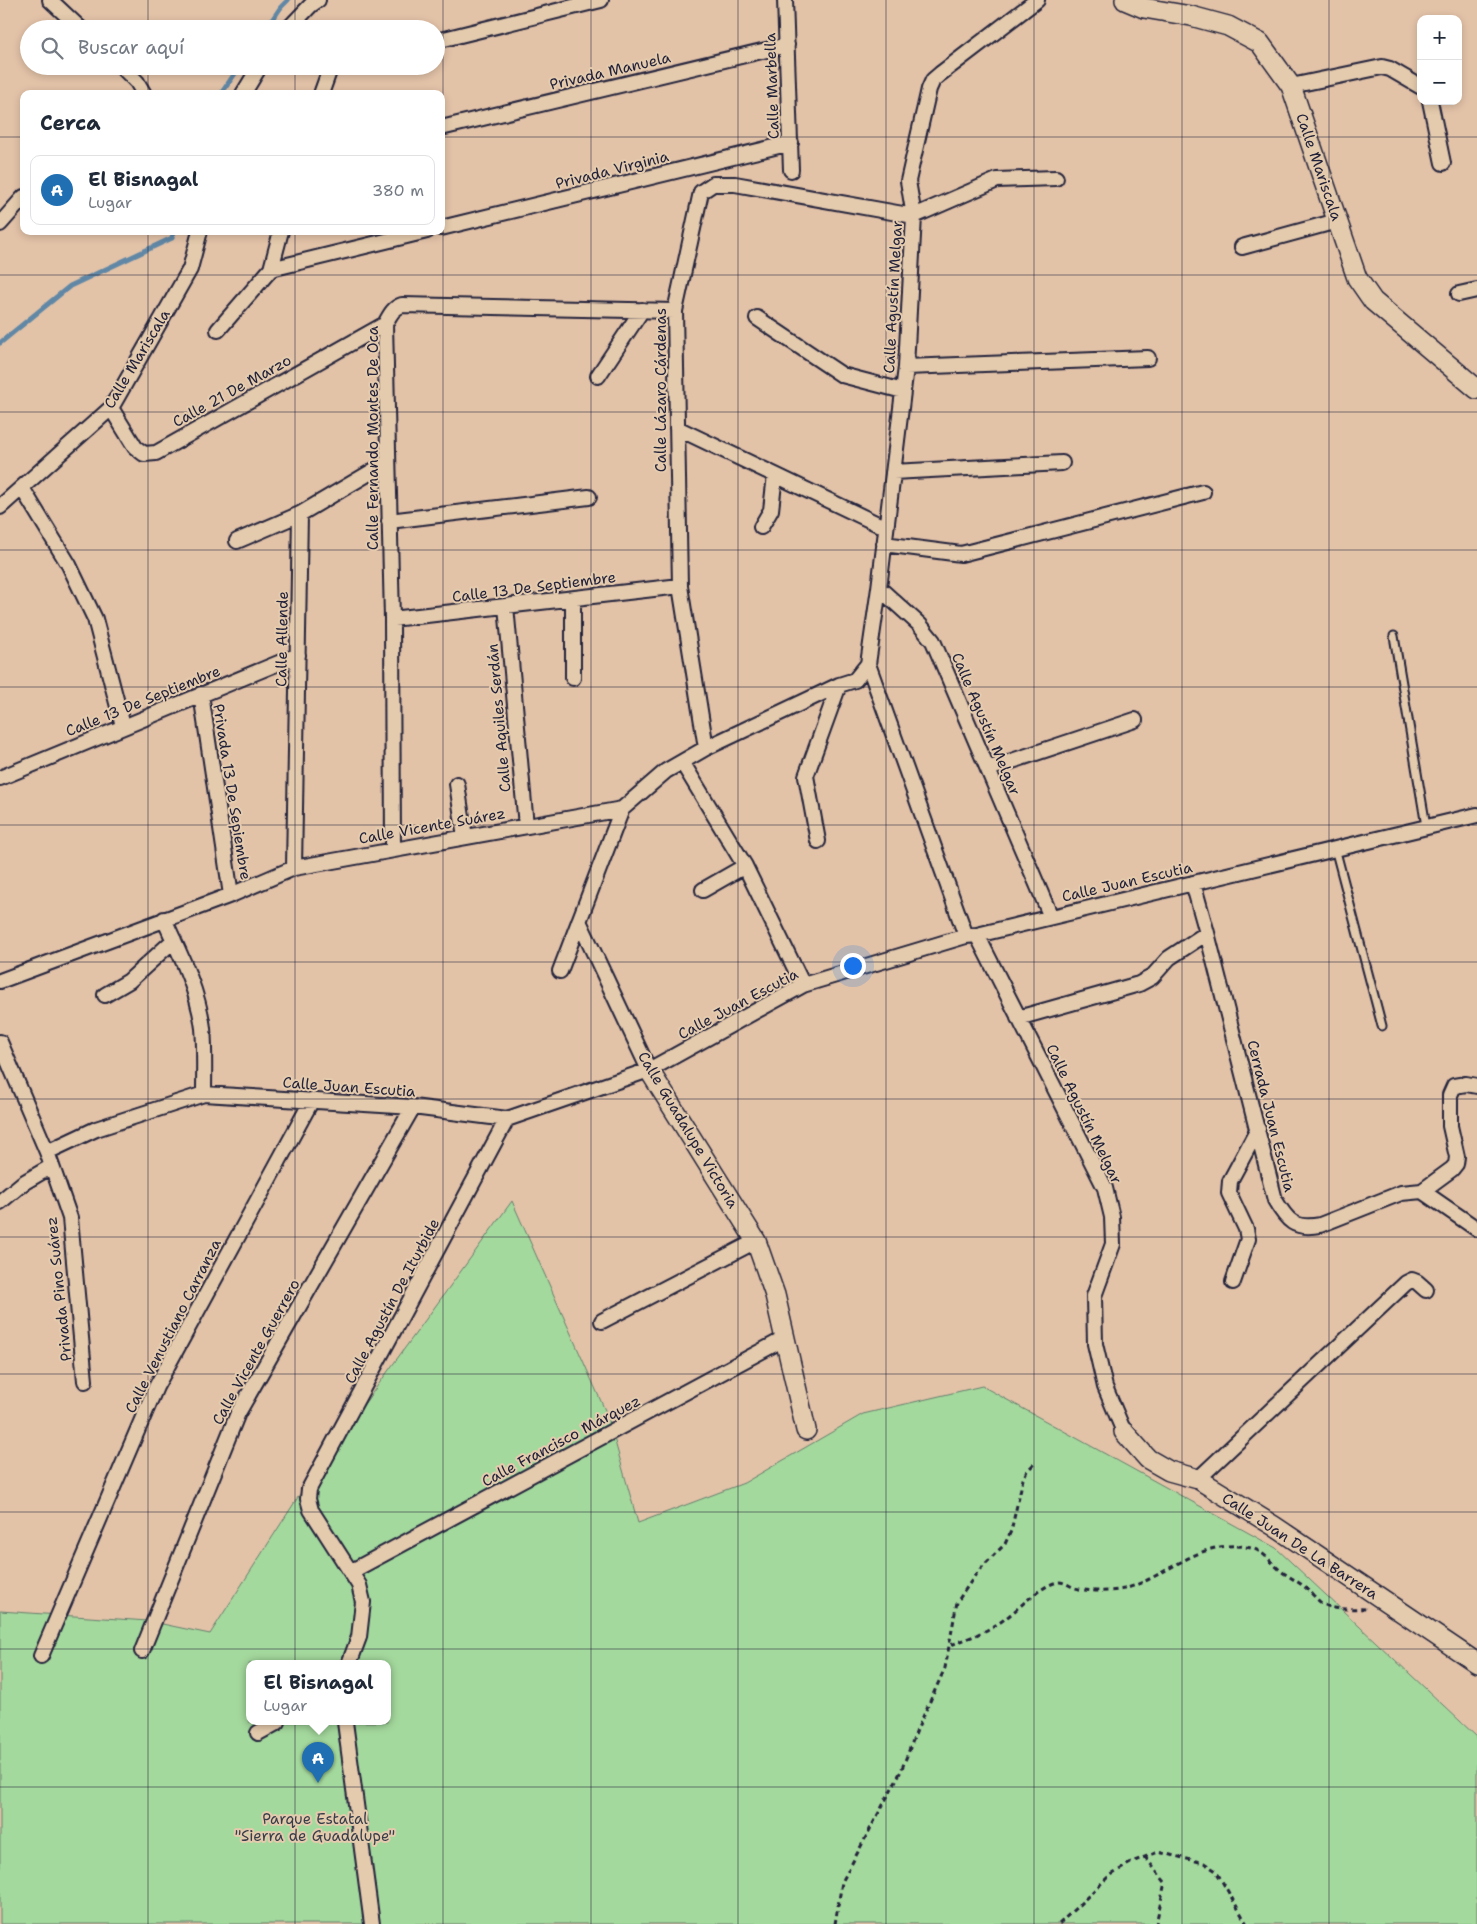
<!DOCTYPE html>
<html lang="es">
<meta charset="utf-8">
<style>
body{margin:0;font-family:"Shantell Sans",sans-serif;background:#f2f2f3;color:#1f2937}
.controls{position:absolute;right:15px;top:15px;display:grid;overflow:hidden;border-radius:10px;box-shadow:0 2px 8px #0003}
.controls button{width:45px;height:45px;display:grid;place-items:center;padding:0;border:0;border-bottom:1px solid #e0e1e3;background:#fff;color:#1f2937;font:25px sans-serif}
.you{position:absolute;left:852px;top:965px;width:18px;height:18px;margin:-12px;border:4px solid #fff;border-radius:50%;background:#1a73e8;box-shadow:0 0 0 8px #1a73e833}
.badge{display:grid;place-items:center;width:32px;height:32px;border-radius:50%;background:#1f6fb2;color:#fff;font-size:16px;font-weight:700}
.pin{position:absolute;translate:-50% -41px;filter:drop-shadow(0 1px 2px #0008)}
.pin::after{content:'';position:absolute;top:26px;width:18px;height:15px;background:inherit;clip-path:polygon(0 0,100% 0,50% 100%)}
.popup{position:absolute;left:246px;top:1660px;width:145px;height:65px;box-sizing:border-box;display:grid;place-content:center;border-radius:10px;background:#fff;filter:drop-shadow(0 1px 4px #0005);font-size:16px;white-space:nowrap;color:#747a83}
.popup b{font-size:19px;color:#1f2937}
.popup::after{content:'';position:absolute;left:50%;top:100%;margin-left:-10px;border:10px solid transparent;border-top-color:#fff}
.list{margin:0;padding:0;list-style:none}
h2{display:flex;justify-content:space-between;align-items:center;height:65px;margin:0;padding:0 20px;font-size:21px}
h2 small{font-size:16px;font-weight:400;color:#747a83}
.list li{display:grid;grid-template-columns:32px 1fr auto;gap:15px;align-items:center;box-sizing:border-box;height:70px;margin:0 10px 10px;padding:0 10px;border:1px solid #e0e1e3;border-radius:10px}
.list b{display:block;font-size:19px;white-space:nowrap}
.list p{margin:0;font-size:16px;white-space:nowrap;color:#747a83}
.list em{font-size:16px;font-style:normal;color:#747a83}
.icon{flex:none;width:28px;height:28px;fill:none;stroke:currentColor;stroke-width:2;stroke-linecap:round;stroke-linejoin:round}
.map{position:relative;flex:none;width:1477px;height:1924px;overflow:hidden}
.search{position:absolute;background:#fff;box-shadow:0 2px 8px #0003;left:20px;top:20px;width:425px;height:55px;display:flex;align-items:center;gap:12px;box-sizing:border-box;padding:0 18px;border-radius:28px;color:#747a83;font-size:19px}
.panel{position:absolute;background:#fff;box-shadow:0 2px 8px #0003;left:20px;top:90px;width:425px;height:145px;border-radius:10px}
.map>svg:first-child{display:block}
.green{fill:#a4d99d;stroke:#637e6c;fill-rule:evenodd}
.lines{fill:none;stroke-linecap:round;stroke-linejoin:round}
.stream{stroke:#6087a5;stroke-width:5}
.lane-casing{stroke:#22223b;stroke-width:11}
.street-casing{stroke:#22223b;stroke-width:18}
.secondary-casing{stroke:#22223b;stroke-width:22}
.path{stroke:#22223b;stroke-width:3;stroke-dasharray:5 4;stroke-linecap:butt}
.lane{stroke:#e5cbad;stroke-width:7}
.street{stroke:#e5cbad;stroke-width:14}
.secondary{stroke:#e5cbad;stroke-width:19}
.grid{fill:none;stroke:#22223b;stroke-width:1;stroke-opacity:0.55}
.labels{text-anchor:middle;stroke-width:4;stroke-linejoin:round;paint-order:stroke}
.street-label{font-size:15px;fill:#22223b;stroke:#e5cbad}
.park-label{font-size:15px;fill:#363d4a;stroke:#e5cbad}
</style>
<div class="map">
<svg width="1477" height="1924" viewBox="0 0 1477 1924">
<rect width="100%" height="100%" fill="#e3c3a8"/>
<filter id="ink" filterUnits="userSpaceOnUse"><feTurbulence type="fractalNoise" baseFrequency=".02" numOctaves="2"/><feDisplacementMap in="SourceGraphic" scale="10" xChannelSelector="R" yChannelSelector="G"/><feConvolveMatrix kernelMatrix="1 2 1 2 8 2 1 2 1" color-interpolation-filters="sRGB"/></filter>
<g filter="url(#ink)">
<!-- green -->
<path class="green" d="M512,1201L608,1417L638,1523L744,1483L863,1414L982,1386L1276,1548L1477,1737V1924H0V1611L148,1621L210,1634L311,1477ZM249,1664H387V1722H249Z"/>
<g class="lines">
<!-- stream -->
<path class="stream" d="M266,29L281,7L288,0
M221,94L240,66
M0,343L70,286L172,238L174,231"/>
<!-- lane casing -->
<g class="lane-casing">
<path id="lane" d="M1394,636L1426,826
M1335,848L1382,1026"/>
</g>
<!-- street casing -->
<g class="street-casing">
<path id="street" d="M50,0L81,29
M785,0L791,170
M288,29L311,5L318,0
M436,41L601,0
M121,66L137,82L144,94
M1291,86L1382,67L1390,69L1421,87
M243,94L260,66
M321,94L330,69L335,66
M1430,101L1443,163
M441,128L787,45
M914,216L997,180L1056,178
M0,224L24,197
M441,228L791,143
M1242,247L1337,221
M271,269L281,231
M1459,294L1477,290
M757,318L842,375L903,391
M218,330L271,269L427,231
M906,367L1148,358
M598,376L642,310
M111,408L135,447L144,454L156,453L385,324
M677,428L886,528
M893,472L1062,463
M22,488L69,565L95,619L123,726
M0,507L111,408L190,269L200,231
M389,521L589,497
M761,527L771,510L775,475
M237,541L300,514L388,462
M884,544L961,554L1203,492
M879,588L920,625L933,641L1051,917
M573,599V678
M506,606L526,826
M392,619L680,586
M868,664L966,936
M201,694L231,895
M706,748L680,586L675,311L701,192L713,184H735L914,216
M682,762L745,866L803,985
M988,769L1135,720
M0,778L298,655
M457,784L465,837
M818,841L806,776L839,685
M393,850L392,619L385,324C390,315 393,308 402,305L675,311
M294,868L300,514
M1193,883L1207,933L1275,1200C1287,1221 1295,1230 1320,1225L1401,1193L1422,1191L1452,1169L1456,1164L1457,1157L1450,1126V1095L1454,1086L1466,1084L1477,1086
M703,890L745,866
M164,919C180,954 198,990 203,1028C205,1050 204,1073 204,1094
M579,921L649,1070
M977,935L1105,1188L1112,1217L1113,1244L1094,1296L1095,1344L1105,1387L1124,1432
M560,971L622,809
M0,981L231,895L294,868L622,809L666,771L706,748L839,685L855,680L868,664L879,588L906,367L914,216L908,181L929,89L933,80L940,74L1037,0
M105,995L129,981L174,940
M1018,1018L1139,984L1152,977L1169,958L1207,933
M0,1042L47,1152L70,1218L85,1381
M47,1152L96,1129L204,1094L413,1107L507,1119L649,1070L803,985L966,936L977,935L1477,815
M1422,1191L1477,1229
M0,1202L23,1183L52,1166
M1233,1282L1248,1239L1246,1229L1229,1193L1230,1181L1258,1129
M602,1321L756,1241
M1198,1479L1406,1283L1412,1280L1417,1282L1426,1290
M352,1571L784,1339
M142,1651L238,1413L413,1107
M41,1656L156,1387L312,1100
M349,1664L359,1637L363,1602L359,1585L311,1510L308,1499L309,1489L507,1119
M345,1722L372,1924
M258,1733L278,1722"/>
</g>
<!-- secondary casing -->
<g class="secondary-casing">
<path id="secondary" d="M1125,0L1144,8L1191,16L1228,26L1260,43L1291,86L1357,278L1373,301L1477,389
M649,1070L756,1241L775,1295L806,1430
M1124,1432L1148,1459L1169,1471L1198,1479L1274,1526L1477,1663"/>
</g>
<!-- path -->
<path class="path" d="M951,1645C969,1638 986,1632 1002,1621C1019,1609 1035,1590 1054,1583C1063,1580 1067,1585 1075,1588C1089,1592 1111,1592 1124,1589C1168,1577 1202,1536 1251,1548C1264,1551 1271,1563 1281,1571C1290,1578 1300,1582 1308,1590C1314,1595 1318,1602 1325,1605C1338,1611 1352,1608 1366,1609
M1145,1857L1165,1882L1156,1924
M835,1924L842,1882L901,1771L917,1730L945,1668L957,1602L978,1571L1005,1544L1011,1531L1023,1479L1027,1471L1034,1464
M1059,1924L1108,1877L1132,1862L1158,1852L1204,1863L1216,1871L1247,1924"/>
<!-- lane -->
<use href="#lane" class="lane"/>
<!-- street -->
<use href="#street" class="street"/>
<!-- secondary -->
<use href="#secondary" class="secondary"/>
</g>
</g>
<!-- grid -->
<path class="grid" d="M148,0V29M295,0V29M443,0V1924M591,0V1924M738,0V1924M886,0V1924M1034,0V1924M1182,0V1924M1329,0V1924M148,66V94M295,66V94M0,137H24M441,137H1477M148,231V1924M295,231V1924M0,275H1477M0,412H1477M0,550H1477M0,687H1477M0,825H1477M0,962H1477M0,1099H1477M0,1237H1477M0,1374H1477M0,1512H1477M0,1649H1477M0,1787H1477"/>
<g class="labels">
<!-- street labels -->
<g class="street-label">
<text transform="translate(610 71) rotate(-13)" y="5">Privada Manuela</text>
<text transform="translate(772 86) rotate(-92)" y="5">Calle Marbella</text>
<text transform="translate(1319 167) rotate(71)" y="5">Calle Mariscala</text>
<text transform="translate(612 170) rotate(-14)" y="5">Privada Virginia</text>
<text transform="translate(893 297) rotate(-87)" y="5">Calle Agustín Melgar</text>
<text transform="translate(137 359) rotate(-59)" y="5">Calle Mariscala</text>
<text transform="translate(661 390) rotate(-90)" y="5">Calle Lázaro Cárdenas</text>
<text transform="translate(232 391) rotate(-29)" y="5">Calle 21 De Marzo</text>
<text transform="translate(373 438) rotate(-90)" y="5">Calle Fernando Montes De Oca</text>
<text transform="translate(534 587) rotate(-7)" y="5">Calle 13 De Septiembre</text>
<text transform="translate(282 639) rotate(-89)" y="5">Calle Allende</text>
<text transform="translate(143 701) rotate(-22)" y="5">Calle 13 De Septiembre</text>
<text transform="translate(499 718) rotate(-95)" y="5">Calle Aquiles Serdán</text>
<text transform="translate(986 724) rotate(67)" y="5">Calle Agustín Melgar</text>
<text transform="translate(232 792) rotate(81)" y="5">Privada 13 De Sepiembre</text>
<text transform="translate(432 826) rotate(-10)" y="5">Calle Vicente Suárez</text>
<text transform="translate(1127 882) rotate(-13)" y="5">Calle Juan Escutia</text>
<text transform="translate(738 1004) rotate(-28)" y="5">Calle Juan Escutia</text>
<text transform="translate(349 1087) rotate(4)" y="5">Calle Juan Escutia</text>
<text transform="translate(1084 1114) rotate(64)" y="5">Calle Agustín Melgar</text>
<text transform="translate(1271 1116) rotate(76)" y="5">Cerrada Juan Escutia</text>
<text transform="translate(688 1130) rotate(59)" y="5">Calle Guadalupe Victoria</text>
<text transform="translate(59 1289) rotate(-96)" y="5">Privada Pino Suárez</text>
<text transform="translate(392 1301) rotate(-62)" y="5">Calle Agustín De Iturbide</text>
<text transform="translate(173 1326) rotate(-63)" y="5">Calle Venustiano Carranza</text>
<text transform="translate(256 1352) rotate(-61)" y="5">Calle Vicente Guerrero</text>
<text transform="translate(561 1441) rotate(-28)" y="5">Calle Francisco Márquez</text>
<text transform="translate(1300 1546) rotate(33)" y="5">Calle Juan De La Barrera</text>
</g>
<!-- park labels -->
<g class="park-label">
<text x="315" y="1824">Parque Estatal<tspan x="315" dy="17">"Sierra de Guadalupe"</tspan></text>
</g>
</g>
</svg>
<div class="controls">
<button>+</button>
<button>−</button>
</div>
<div class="you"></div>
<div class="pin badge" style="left:318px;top:1783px">A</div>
<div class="popup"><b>El Bisnagal</b>Lugar</div>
<div class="search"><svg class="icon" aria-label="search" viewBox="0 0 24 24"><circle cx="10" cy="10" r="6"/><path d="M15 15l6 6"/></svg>Buscar aquí</div>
<section class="panel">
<h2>Cerca<small></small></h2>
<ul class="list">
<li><span class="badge">A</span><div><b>El Bisnagal</b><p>Lugar</p></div><em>380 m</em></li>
</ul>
</section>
</div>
